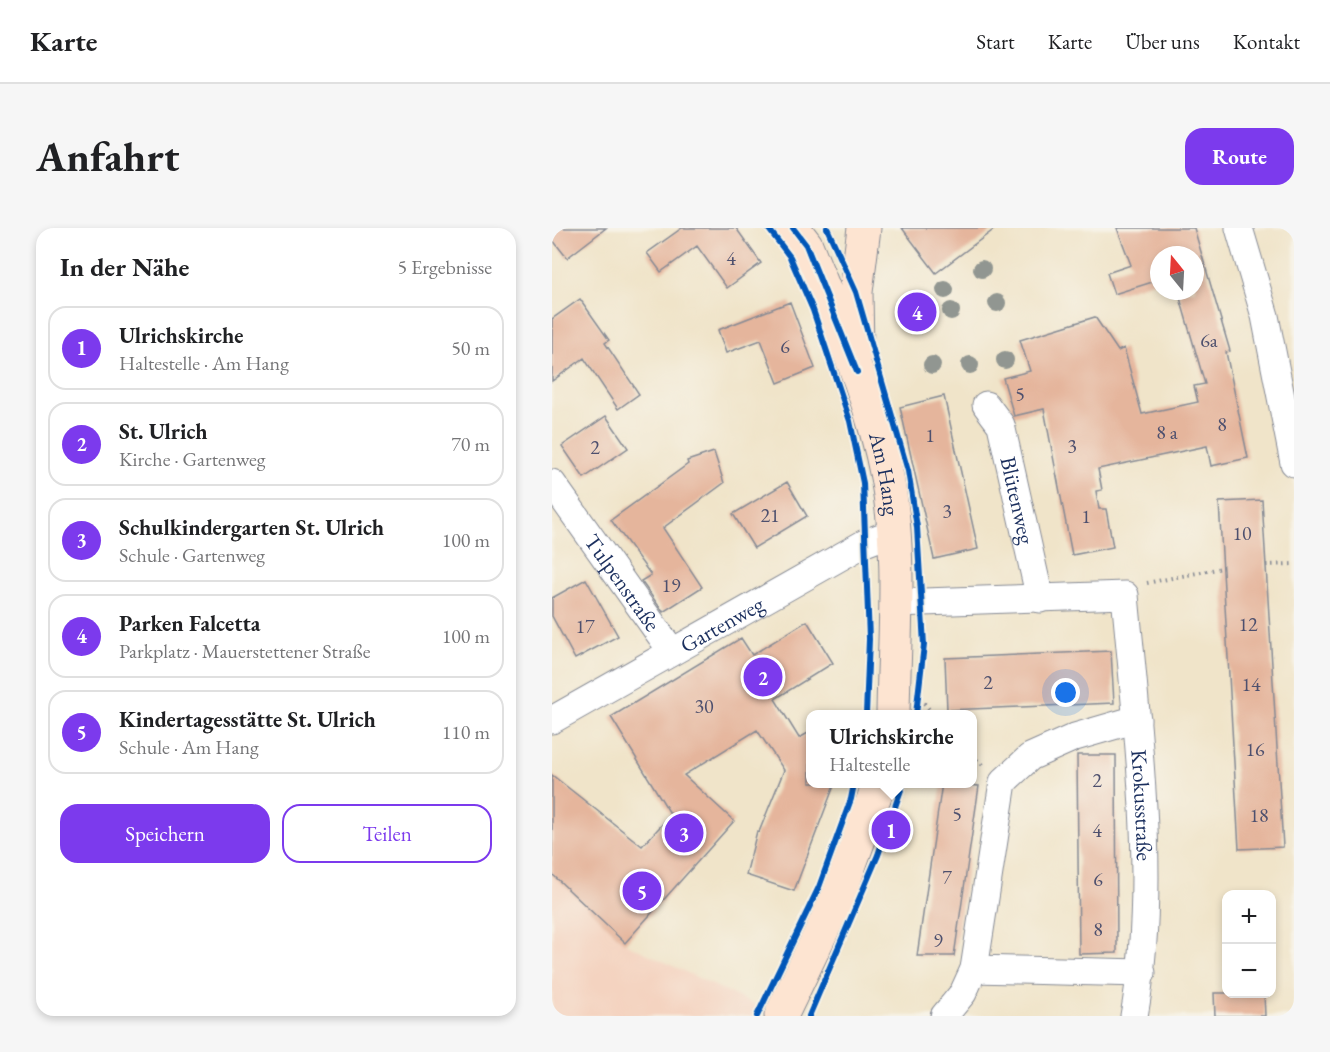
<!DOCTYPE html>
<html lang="de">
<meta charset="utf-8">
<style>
body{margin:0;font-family:"EB Garamond",serif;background:#f6f6f6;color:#202124}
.controls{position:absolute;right:18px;bottom:18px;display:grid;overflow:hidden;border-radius:12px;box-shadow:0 3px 9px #0003}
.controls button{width:54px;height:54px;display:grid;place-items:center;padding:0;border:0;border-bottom:2px solid #e0e0e0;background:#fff;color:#202124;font:30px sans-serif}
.compass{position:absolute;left:598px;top:18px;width:54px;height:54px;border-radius:50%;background:#fff;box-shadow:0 3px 9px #0003;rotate:342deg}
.you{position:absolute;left:514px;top:465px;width:21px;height:21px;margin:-15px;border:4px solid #fff;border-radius:50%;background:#1a73e8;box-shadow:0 0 0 9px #1a73e833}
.badge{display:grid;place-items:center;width:39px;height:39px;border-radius:50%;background:#7c3aed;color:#fff;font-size:20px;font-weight:700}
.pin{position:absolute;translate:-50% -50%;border:3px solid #fff;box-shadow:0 2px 6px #0006}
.popup{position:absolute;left:254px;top:482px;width:171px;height:78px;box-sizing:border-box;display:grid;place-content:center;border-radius:12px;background:#fff;filter:drop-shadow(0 2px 4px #0005);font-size:20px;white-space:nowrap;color:#757577}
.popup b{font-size:22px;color:#202124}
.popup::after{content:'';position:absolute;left:50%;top:100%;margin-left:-12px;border:12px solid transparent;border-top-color:#fff}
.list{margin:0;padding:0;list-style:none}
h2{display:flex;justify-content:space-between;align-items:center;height:78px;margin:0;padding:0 24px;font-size:26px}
h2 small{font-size:20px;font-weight:400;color:#757577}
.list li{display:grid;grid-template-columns:39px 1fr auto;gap:18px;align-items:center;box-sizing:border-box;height:84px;margin:0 12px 12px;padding:0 12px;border:2px solid #e0e0e0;border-radius:18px}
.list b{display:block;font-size:22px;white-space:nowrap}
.list p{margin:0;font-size:20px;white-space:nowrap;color:#757577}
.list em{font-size:20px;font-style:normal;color:#757577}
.actions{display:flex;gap:12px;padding:18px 24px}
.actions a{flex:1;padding:14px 0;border:2px solid #7c3aed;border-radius:18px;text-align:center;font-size:21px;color:#7c3aed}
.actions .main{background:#7c3aed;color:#fff}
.map{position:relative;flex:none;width:742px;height:788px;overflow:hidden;border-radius:18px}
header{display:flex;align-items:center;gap:36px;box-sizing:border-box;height:84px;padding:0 30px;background:#fff;border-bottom:2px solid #e0e0e0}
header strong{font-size:28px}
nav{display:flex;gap:33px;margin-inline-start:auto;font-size:21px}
.intro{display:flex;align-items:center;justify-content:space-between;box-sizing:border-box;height:144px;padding:0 36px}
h1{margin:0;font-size:42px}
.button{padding:15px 27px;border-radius:18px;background:#7c3aed;color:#fff;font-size:21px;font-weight:700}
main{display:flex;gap:36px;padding:0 36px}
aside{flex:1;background:#fff;border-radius:18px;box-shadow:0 3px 9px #0003}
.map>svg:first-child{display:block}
.built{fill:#f4d3c0}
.building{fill:#e5b59c}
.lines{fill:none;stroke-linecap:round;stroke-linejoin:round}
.street-casing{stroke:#868a94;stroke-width:29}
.secondary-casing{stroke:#868a94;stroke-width:35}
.path{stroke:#868a94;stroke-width:4;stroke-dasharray:1.5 4.5;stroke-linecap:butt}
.street{stroke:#fff;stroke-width:27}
.secondary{stroke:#fde4d1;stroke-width:33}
.cycleway-casing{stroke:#f7f3e8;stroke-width:10}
.cycleway{stroke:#0057b8;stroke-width:6}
.tree{fill:#919691}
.labels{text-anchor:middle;stroke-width:6;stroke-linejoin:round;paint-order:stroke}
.number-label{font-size:20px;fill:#4e506e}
.street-label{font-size:22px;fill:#1b2f5e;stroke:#f7f3e8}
</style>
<header>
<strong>Karte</strong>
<nav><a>Start</a><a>Karte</a><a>Über uns</a><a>Kontakt</a></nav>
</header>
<div class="intro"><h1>Anfahrt</h1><a class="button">Route</a></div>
<main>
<aside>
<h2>In der Nähe<small>5 Ergebnisse</small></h2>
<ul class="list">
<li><span class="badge">1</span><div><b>Ulrichskirche</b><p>Haltestelle · Am Hang</p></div><em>50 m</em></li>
<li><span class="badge">2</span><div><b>St. Ulrich</b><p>Kirche · Gartenweg</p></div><em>70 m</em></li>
<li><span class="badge">3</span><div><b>Schulkindergarten St. Ulrich</b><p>Schule · Gartenweg</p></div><em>100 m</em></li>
<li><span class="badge">4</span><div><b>Parken Falcetta</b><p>Parkplatz · Mauerstettener Straße</p></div><em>100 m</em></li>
<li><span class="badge">5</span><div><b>Kindertagesstätte St. Ulrich</b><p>Schule · Am Hang</p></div><em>110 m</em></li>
</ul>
<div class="actions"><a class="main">Speichern</a><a>Teilen</a></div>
</aside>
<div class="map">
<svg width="742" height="788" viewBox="0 0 742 788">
<rect width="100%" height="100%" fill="#f7f3e8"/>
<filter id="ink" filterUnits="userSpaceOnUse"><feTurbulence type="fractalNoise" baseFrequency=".0167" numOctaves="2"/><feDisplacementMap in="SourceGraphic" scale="12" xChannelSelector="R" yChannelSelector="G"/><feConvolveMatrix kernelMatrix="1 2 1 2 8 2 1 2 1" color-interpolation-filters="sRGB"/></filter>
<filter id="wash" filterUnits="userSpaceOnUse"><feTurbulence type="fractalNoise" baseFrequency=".008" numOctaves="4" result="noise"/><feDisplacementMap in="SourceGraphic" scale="24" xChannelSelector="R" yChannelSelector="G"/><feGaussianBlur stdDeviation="1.35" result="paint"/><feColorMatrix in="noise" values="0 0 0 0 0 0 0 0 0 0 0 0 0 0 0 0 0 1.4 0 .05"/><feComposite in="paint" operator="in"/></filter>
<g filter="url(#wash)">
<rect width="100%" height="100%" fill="#f0e4c9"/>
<!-- built -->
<path class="built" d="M0,646L73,715L207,779L201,788H0Z"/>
<g id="blocks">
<!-- building -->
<path class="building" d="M0,0H54L15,30L0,11Z
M130,0H184L209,35L175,60L145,18L109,44L95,25Z
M350,0H444L384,45Z
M565,0H642L678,123L674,124L696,230L659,238L655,218L546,241L550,262L544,263L547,281H554L561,319L520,327L492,181L462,188L451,150L478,143L468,112L543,89L566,123L572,120L590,186L646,174L642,158L653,156L626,63H643V27H607V52L562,66L555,45L579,37Z
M28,71L57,112L53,115L87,166L66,181L32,130L0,153V91Z
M238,74L263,140L226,155L209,112L174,125L166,102Z
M392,168L426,321L382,331L348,179Z
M54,188L76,220L32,250L10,218Z
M162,224L172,255L111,300L150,359L111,384L89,353L99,347L59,292L136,236L135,233Z
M235,254L255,288L202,320L181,286Z
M710,272L731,619L687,621L667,274Z
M34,351L66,408L23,431L0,388V370Z
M255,393L281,435L223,471L247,510L258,504V555H283L242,663L194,647L205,603L207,604L232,542L205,502L132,547L182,593L73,715L0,646V547L90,618L119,587L59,489L189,410L200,427Z
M559,423L562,475L395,482L393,430Z
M525,527H564L565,725L527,726Z
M390,555L427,558L402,728H365Z
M662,765H712L713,788H663Z"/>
</g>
</g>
<g filter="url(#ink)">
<use href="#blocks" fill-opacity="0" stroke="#868a94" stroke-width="1.5"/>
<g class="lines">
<!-- street casing -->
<g class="street-casing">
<g id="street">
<path d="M687,0L713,88L742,235"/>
<path id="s1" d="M434,177L449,197L488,371"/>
<path id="s2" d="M0,255L119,422"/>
<path id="s3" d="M343,375L573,367C585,500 606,657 582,788"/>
<path id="s4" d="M0,492L313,315L342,304"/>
<path d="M422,741L590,745"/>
<path d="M392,788L411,765L422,741L451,554L478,529L523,509L585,491"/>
</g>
</g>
<!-- secondary casing -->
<g class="secondary-casing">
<g id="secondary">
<path id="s5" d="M241,0L254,17C284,92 320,169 335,249C350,327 342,408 341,486"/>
<path d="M305,124L304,64L312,0"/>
<path d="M229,788L286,669L327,556"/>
</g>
</g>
<!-- path -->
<path class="path" d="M714,337L742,336
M595,355L670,340
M372,475L381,486
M420,528L432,538"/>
<!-- street -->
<use href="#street" class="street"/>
<!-- secondary -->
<use href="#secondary" class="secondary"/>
<!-- cycleway casing -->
<g class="cycleway-casing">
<path id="cycleway" d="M216,0L238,29L261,82L298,193L311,255L317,411L314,486
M241,0L254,17L305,144
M275,0L304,64L356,243L365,299L372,417L364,486
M205,788L267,659L299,571L302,556
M257,788L326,627L351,556"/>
</g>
<!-- cycleway -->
<use href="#cycleway" class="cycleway"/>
</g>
<!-- trees -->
<g class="tree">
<circle cx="430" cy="41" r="9"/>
<circle cx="393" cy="62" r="9"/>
<circle cx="361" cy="74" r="9"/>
<circle cx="445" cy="75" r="9"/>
<circle cx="399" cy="83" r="9"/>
<circle cx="453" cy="132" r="9"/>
<circle cx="380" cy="137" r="9"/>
<circle cx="418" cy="137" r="9"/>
</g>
</g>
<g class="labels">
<!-- number labels -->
<g class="number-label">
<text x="179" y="37">4</text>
<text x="657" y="119">6a</text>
<text x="233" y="125">6</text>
<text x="468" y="173">5</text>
<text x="670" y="203">8</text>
<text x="615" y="211">8 a</text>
<text x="378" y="214">1</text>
<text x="520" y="225">3</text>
<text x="43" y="226">2</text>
<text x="395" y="290">3</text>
<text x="218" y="294">21</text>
<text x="534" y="295">1</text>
<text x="690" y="312">10</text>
<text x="119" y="364">19</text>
<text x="696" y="403">12</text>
<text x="33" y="405">17</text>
<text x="436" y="461">2</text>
<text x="699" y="463">14</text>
<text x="152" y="485">30</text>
<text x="703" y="528">16</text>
<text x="545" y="559">2</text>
<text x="405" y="593">5</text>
<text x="707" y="594">18</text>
<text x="545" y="609">4</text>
<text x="395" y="656">7</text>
<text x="546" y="658">6</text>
<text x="546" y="708">8</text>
<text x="386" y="719">9</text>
</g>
<!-- street labels -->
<g class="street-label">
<text dy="8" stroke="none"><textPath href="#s5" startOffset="264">Am Hang</textPath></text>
<text dy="8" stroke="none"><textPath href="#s1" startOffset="102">Blütenweg</textPath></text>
<text dy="8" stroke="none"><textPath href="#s2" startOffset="122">Tulpenstraße</textPath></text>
<text dy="8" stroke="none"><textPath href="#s4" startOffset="195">Gartenweg</textPath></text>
<text dy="8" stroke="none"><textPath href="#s3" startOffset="441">Krokusstraße</textPath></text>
</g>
</g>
</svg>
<div class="controls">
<button>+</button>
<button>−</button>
</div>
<svg class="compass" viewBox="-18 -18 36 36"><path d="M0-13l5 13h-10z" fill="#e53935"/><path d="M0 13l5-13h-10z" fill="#757577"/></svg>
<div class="you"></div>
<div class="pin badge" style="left:339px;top:602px">1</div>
<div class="popup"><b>Ulrichskirche</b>Haltestelle</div>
<div class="pin badge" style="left:211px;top:449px">2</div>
<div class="pin badge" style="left:132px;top:605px">3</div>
<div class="pin badge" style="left:365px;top:84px">4</div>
<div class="pin badge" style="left:90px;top:663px">5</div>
</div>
</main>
